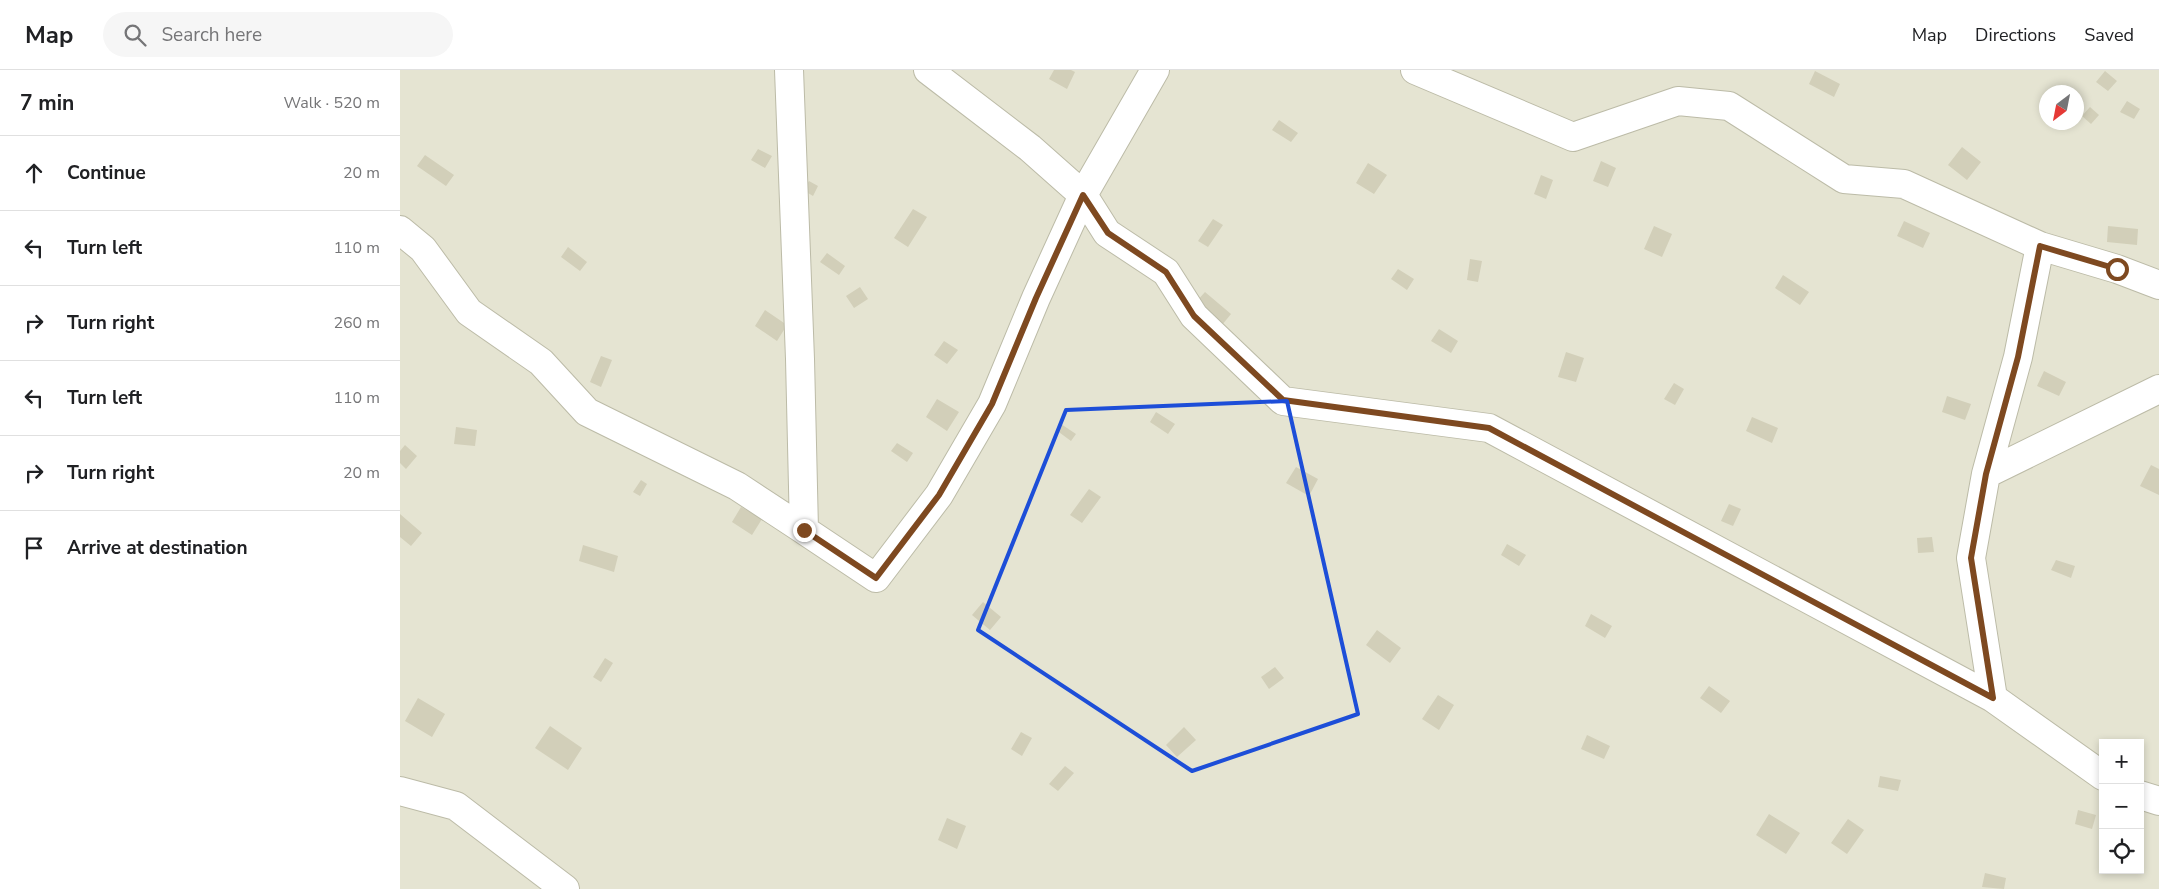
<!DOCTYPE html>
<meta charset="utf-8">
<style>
body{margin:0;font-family:"Nunito Sans",sans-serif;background:#f6f6f6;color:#202124}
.controls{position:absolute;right:15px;bottom:15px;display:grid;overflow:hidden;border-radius:0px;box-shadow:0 2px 8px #0003}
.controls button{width:45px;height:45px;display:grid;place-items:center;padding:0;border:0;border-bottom:1px solid #e0e0e0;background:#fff;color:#202124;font:25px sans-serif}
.compass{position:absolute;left:1639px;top:15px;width:45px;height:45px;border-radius:50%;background:#fff;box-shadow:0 2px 8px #0003;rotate:212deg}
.stop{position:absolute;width:15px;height:15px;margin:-11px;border:4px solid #7e4920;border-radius:50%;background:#fff}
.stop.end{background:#7e4920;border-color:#fff;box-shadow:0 1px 5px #0008}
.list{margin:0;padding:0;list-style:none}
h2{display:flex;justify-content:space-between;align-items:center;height:65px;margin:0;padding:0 20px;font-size:21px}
h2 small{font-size:16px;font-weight:400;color:#757577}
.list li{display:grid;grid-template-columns:32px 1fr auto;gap:15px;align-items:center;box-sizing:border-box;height:75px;padding:0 20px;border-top:1px solid #e0e0e0}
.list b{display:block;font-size:19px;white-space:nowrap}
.list em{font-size:16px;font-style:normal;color:#757577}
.icon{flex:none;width:28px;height:28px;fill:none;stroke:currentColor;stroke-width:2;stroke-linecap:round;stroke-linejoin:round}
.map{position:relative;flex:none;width:1759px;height:819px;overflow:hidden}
header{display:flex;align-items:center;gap:30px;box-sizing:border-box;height:70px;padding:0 25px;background:#fff;border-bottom:1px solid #e0e0e0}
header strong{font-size:24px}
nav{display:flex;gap:28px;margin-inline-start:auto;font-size:18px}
.search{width:350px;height:45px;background:#f6f6f6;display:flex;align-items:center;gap:12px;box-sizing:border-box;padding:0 18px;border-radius:28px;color:#757577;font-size:19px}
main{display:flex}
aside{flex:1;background:#fff}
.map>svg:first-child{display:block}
.residential{fill:#e5e4d2;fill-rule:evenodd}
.building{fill:#d2cfb9}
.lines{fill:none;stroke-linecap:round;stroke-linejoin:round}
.minor-casing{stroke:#bcbba7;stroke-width:30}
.minor{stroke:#fff;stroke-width:28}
.route{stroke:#7e4920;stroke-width:6}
.marked{fill:none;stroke:#1d4ed8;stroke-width:4;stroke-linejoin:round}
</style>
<header>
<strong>Map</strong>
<div class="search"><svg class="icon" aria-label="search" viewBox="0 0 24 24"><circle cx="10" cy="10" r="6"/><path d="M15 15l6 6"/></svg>Search here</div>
<nav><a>Map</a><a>Directions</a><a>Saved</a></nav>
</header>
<main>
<aside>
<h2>7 min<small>Walk · 520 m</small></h2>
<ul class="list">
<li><svg class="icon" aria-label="ahead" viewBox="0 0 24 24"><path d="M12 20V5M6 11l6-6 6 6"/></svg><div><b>Continue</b></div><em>20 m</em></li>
<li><svg class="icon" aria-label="left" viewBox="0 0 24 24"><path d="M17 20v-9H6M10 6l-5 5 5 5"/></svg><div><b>Turn left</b></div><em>110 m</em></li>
<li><svg class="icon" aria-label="right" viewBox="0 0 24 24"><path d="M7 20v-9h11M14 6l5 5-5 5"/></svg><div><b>Turn right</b></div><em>260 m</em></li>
<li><svg class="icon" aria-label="left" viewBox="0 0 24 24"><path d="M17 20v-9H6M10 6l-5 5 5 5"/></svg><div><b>Turn left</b></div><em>110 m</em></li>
<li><svg class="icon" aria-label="right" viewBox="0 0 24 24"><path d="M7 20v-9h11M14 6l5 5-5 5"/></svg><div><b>Turn right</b></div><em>20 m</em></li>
<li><svg class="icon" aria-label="arrive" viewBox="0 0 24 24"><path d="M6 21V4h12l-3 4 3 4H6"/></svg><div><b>Arrive at destination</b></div></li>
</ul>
</aside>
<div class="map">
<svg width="1759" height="819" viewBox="0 0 1759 819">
<rect width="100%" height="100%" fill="#f1f1e3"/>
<!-- residential -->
<path class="residential" d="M0,0H1759V819H0ZM1646,22H1676V52H1646ZM1703,673H1740V800H1703Z"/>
<!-- building -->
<path class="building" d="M654,0H671L675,2L667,19L649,9Z
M1415,1L1440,14L1434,27L1409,14Z
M1705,1L1717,11L1708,21L1696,12Z
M1727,31L1740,39L1734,49L1720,42Z
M1690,37L1699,45L1691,54L1682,46Z
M879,50L898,63L891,72L872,60Z
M1562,77L1581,92L1567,110L1548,95Z
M358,79L372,86L365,98L351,90Z
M25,85L54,105L46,116L17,96Z
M1201,91L1216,98L1208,117L1193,111Z
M968,93L987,105L974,124L956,113Z
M1141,105L1153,110L1146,129L1134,124Z
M409,111L418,116L413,126L403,120Z
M513,139L527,147L508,177L494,168Z
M813,149L823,155L808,177L798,171Z
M1504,151L1530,163L1523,178L1497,166Z
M1254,156L1272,164L1262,187L1244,179Z
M1708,156L1738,159L1737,175L1707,172Z
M168,177L187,192L180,201L161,187Z
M427,183L445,196L439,205L420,192Z
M1070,189L1082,191L1078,212L1067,210Z
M998,199L1014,209L1007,220L991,209Z
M1383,205L1409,222L1400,235L1375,218Z
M460,217L468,229L454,238L446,226Z
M805,222L831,244L822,255L796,232Z
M365,240L387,255L377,271L355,256Z
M1039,259L1058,271L1051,283L1031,271Z
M544,271L558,280L547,294L534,285Z
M1166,282L1184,288L1176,312L1158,307Z
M201,286L212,290L201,317L190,312Z
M1644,301L1666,312L1659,326L1637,316Z
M1274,313L1284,319L1275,335L1264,329Z
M1547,326L1571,334L1565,350L1542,342Z
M537,329L559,342L547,361L526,347Z
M756,342L775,354L768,364L750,352Z
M1352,347L1378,358L1372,373L1346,361Z
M661,354L676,364L671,371L656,360Z
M56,357L77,360L75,376L54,374Z
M497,373L513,383L507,392L491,381Z
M5,375L17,386L6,399L0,393V381Z
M1751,395L1759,399V425L1740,416Z
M896,397L918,409L909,426L886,413Z
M241,410L247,414L240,426L233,422Z
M689,419L701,427L682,453L670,445Z
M1329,434L1341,439L1333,456L1321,451Z
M341,437L362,449L352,465L332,452Z
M0,444L22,463L11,476L0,467Z
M1532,467L1534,482L1518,483L1517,468Z
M1107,474L1126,485L1119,496L1101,485Z
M183,475L218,486L214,502L179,491Z
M1656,490L1675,496L1671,508L1651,500Z
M583,532L601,547L590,560L572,545Z
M1191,544L1212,556L1205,568L1185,556Z
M977,560L1001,578L990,593L966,575Z
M205,588L213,593L201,612L193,607Z
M875,597L884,608L869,619L861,607Z
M1309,616L1330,631L1321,643L1300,628Z
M1038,625L1054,635L1039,660L1022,649Z
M18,628L45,644L32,667L5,651Z
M150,656L182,678L168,700L135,678Z
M784,657L796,670L777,687L766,675Z
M621,662L632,668L622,686L611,679Z
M1187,665L1210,676L1204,689L1181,679Z
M665,696L674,703L658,721L649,714Z
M1480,706L1501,710L1498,721L1478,717Z
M1678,740L1696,745L1692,759L1675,754Z
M1369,744L1400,763L1386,784L1356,765Z
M547,748L566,756L557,779L538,770Z
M1448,749L1464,760L1447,784L1431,773Z
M1585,803L1606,808L1604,819L1582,817Z"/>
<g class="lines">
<!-- minor casing -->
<g class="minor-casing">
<path id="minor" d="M389,0L400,289L404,460L476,508L539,425L592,334L636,228L683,125L755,0
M528,0L630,78L683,125L707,163L766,202L794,246L883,331L1089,358L1593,628L1703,706
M1015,0L1173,67L1278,31L1329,36L1444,109L1504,114L1640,176L1717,199L1759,215
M0,160L23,179L69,242L141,292L187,342L337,416L404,460
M1586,404L1759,319
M1593,628L1571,488L1586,404L1618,287L1640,176
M0,721L56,736L165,819
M1740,725L1759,731"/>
</g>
<!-- minor -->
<use href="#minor" class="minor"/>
</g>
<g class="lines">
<!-- route -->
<path class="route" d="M404,460L476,508L539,425L592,334L636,228L683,125L708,163L766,202L794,246L883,330L1089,358L1593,628L1571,488L1586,404L1618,287L1640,176L1717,199"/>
</g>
<!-- marked area -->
<path class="marked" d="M887,331L958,644L792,701L578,560L666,340Z"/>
</svg>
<div class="controls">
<button>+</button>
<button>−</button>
<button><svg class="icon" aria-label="locate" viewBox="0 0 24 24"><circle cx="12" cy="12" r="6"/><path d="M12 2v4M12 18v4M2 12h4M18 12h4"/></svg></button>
</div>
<svg class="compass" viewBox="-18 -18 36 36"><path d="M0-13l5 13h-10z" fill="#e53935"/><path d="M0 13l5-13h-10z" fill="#757577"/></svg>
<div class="stop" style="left:1717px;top:199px"></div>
<div class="stop end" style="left:404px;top:460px"></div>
</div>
</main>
